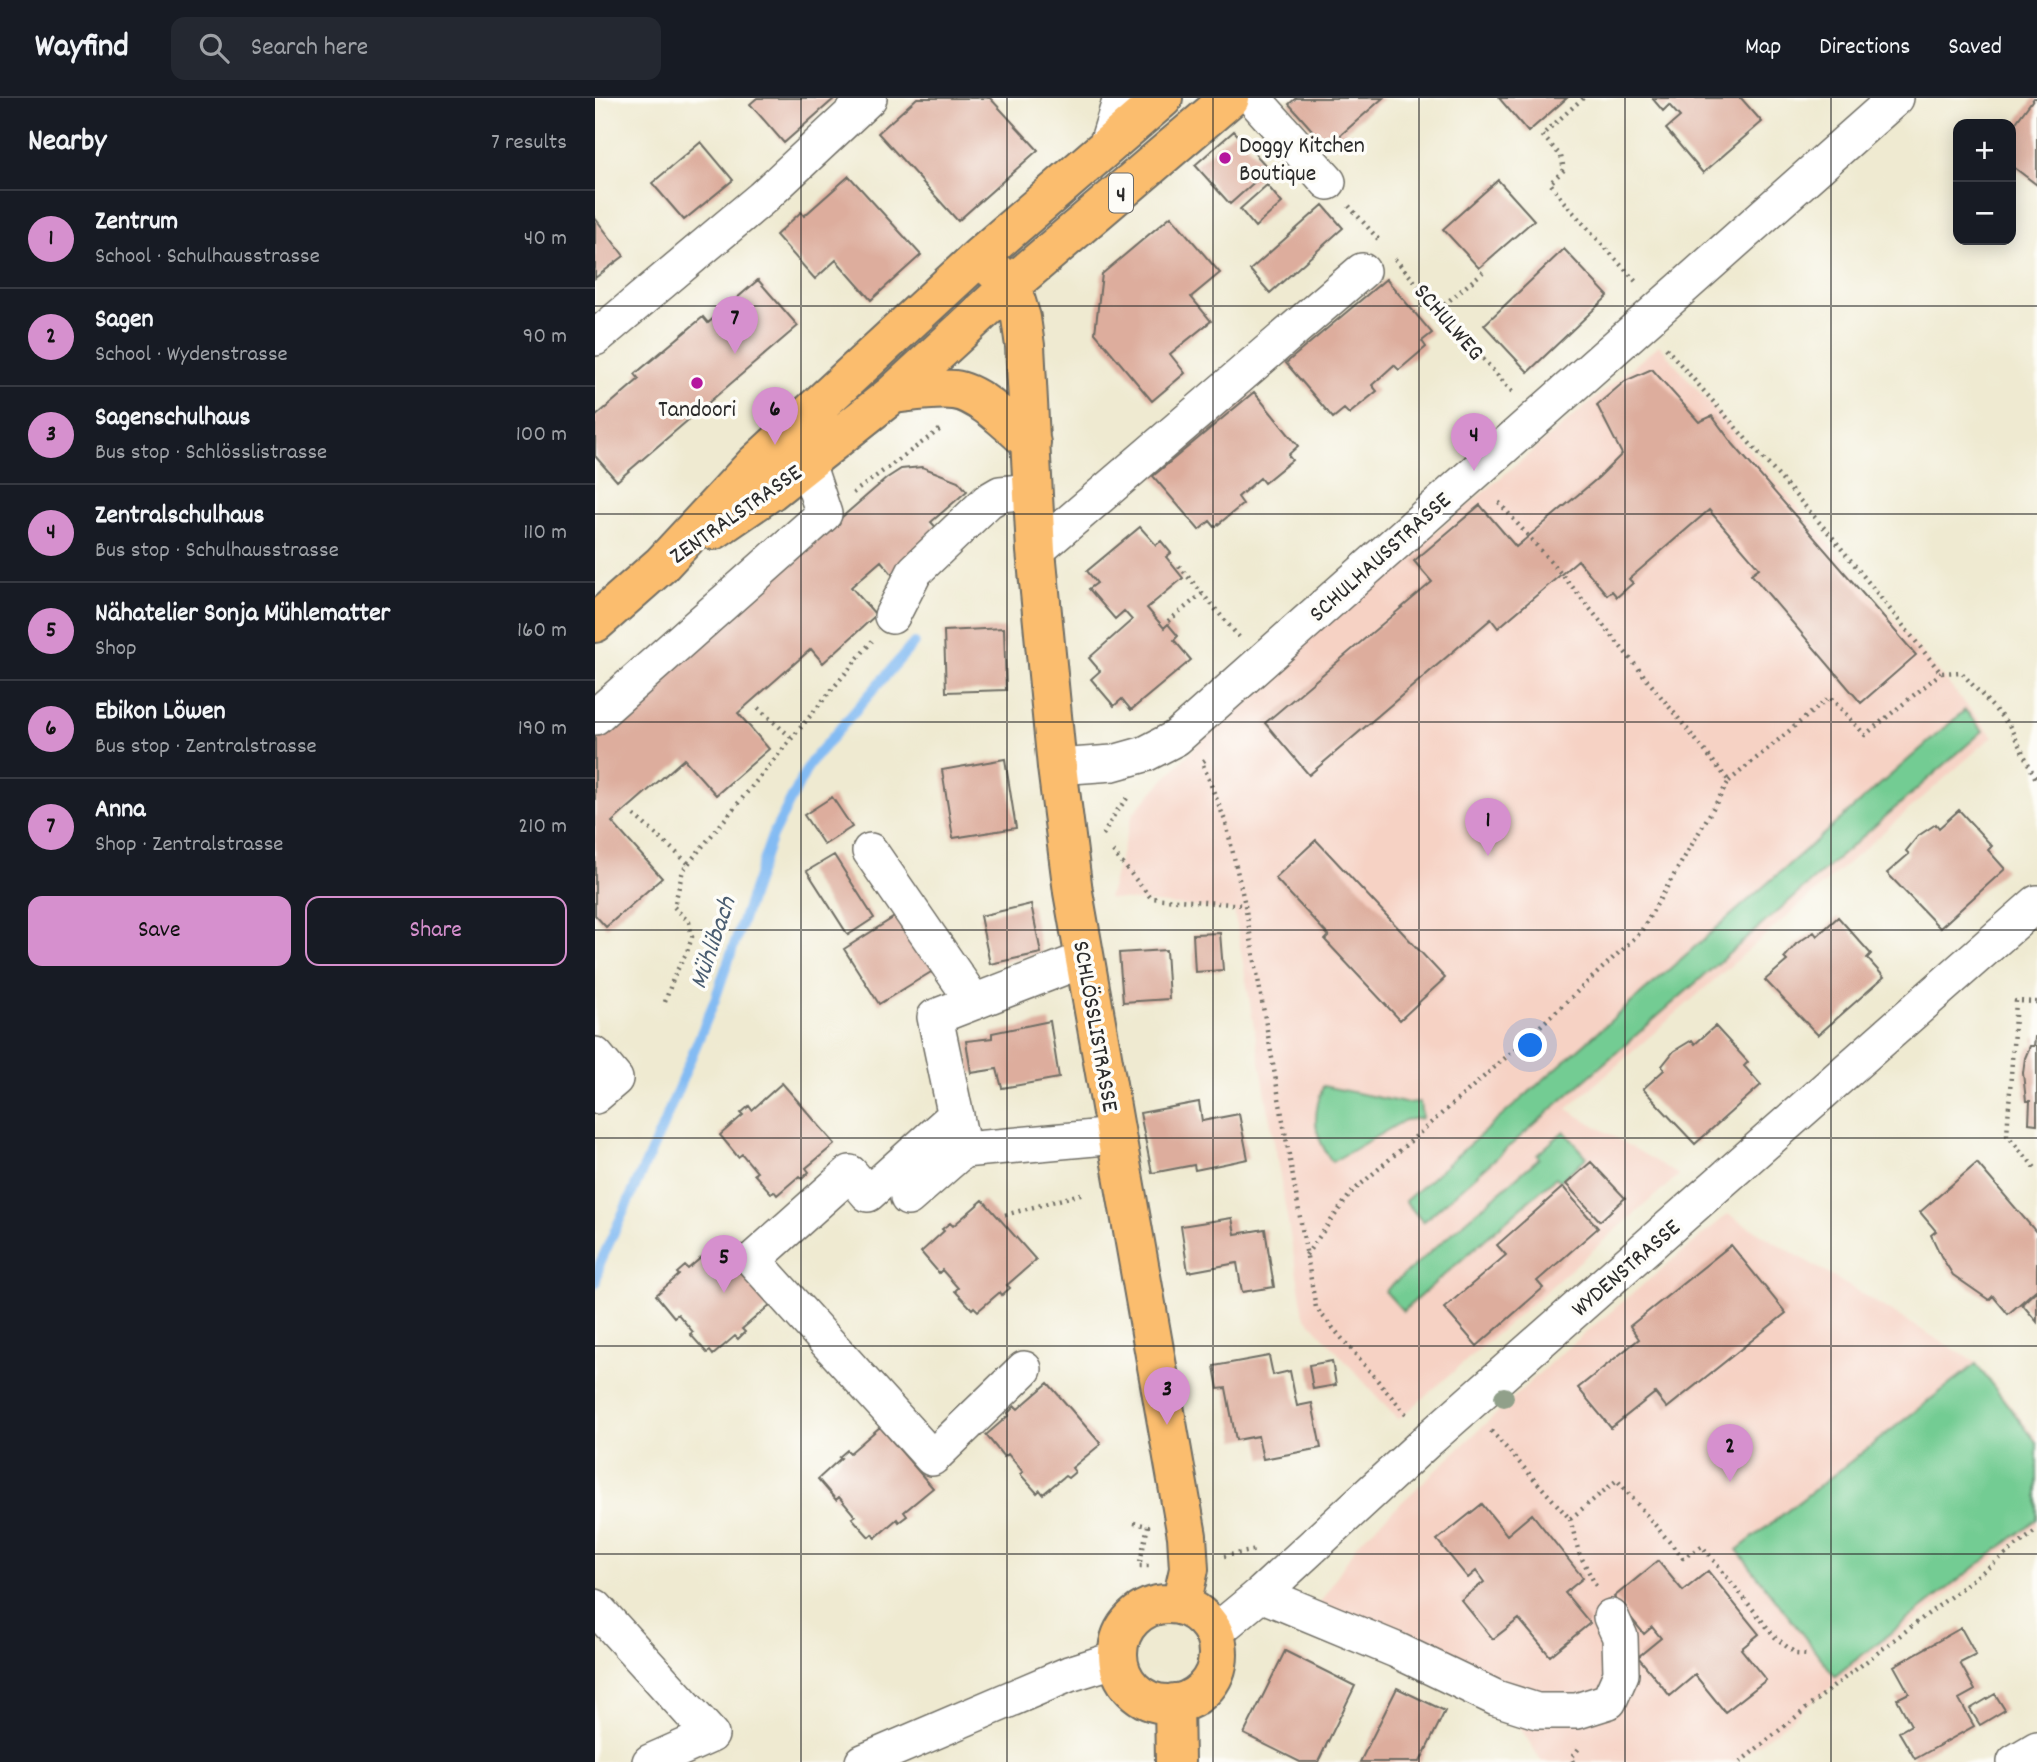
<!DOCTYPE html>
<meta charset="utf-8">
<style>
body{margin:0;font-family:Dekko,sans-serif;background:#242831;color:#f1f3f6}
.controls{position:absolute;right:21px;top:21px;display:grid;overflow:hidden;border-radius:14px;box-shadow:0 4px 18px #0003}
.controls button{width:63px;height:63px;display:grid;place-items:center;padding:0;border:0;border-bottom:2px solid #363941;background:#171b24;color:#f1f3f6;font:35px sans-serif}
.you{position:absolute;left:936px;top:948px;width:24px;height:24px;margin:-18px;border:5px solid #fff;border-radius:50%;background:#1a73e8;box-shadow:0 0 0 10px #1a73e833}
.badge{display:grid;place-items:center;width:46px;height:46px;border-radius:50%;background:#d690ce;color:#111;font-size:23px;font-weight:700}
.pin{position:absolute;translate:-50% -58px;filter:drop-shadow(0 2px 4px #0008)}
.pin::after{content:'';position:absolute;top:37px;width:24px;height:21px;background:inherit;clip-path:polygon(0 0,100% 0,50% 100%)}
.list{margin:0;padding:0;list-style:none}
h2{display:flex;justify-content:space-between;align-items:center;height:91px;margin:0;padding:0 28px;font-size:30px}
h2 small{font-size:23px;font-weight:400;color:#9ea1a6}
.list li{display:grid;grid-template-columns:46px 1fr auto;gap:21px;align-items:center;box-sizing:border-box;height:98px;padding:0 28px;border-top:2px solid #363941}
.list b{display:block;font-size:26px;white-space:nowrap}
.list p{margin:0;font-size:23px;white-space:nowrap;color:#9ea1a6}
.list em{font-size:23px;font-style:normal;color:#9ea1a6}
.actions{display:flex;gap:14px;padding:21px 28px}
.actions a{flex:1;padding:16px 0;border:2px solid #d690ce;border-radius:14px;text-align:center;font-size:24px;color:#d690ce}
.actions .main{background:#d690ce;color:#111}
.icon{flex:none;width:38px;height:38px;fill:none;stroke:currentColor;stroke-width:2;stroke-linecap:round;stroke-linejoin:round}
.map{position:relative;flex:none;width:1442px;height:1664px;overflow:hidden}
header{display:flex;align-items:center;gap:42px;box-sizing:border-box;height:98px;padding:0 35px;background:#171b24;border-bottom:2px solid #363941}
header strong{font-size:33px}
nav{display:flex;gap:38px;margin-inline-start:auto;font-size:24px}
.search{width:490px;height:63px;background:#242831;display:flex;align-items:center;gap:18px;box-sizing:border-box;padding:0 24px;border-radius:14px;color:#9ea1a6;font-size:26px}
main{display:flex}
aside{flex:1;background:#171b24}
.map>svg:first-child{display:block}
.built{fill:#f6d2c4}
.green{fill:#73cc93;stroke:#4f7c5f;stroke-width:2}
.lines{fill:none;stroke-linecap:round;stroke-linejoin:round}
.stream{stroke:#83bbf3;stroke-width:10}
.building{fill:#ddad9d}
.minor-casing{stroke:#706e65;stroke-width:38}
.major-casing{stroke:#706e65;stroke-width:42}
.path{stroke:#706e65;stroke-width:4.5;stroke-dasharray:2 5;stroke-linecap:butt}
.minor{stroke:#fff;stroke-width:35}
.major{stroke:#fbbd6e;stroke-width:38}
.tree{fill:#91a08a}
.grid{fill:none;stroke:#2b2b2b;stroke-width:2;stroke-opacity:0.55}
.poi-dot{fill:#b5179e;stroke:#fdfcf7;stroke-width:2.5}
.labels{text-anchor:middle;stroke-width:7;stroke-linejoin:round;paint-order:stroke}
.shield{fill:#fdfcf7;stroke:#6a6a68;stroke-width:2}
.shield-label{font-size:23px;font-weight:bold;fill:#2b2b2b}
.poi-label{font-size:24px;fill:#2b2b2b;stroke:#fdfcf7;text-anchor:start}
.street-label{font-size:24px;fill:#2b2b2b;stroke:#fdfcf7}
.water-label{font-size:26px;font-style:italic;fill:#4a5d71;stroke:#fdfcf7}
</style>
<header>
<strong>Wayfind</strong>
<div class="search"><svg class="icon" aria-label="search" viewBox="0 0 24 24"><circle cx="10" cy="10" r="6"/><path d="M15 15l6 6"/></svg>Search here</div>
<nav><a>Map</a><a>Directions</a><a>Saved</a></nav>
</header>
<main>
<aside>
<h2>Nearby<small>7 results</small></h2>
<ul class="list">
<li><span class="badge">1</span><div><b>Zentrum</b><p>School · Schulhausstrasse</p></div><em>40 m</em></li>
<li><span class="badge">2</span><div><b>Sagen</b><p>School · Wydenstrasse</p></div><em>90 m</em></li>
<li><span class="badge">3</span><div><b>Sagenschulhaus</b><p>Bus stop · Schlösslistrasse</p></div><em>100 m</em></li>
<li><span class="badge">4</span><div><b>Zentralschulhaus</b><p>Bus stop · Schulhausstrasse</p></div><em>110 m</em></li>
<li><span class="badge">5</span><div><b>Nähatelier Sonja Mühlematter</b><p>Shop</p></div><em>160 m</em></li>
<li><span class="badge">6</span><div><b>Ebikon Löwen</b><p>Bus stop · Zentralstrasse</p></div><em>190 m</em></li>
<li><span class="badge">7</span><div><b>Anna</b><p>Shop · Zentralstrasse</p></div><em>210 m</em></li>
</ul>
<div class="actions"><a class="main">Save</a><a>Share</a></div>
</aside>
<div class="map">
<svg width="1442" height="1664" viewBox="0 0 1442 1664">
<rect width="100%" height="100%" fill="#fdfcf7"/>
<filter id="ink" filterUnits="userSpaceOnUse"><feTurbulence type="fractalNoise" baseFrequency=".0143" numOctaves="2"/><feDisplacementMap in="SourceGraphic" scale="14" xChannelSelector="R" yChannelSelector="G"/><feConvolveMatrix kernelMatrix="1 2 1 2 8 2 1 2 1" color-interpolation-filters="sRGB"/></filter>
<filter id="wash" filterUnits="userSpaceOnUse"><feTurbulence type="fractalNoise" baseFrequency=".00686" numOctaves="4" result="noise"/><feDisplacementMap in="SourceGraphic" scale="28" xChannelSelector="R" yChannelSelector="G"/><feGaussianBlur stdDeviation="1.57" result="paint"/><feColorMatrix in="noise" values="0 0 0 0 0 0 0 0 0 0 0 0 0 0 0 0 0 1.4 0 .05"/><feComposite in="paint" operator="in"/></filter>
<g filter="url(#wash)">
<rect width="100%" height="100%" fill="#efead1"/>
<!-- built -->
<path class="built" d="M1064,247L1398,638L972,1011L1084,1077L803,1322L709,1217L639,813L513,800L538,715L659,586Z
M1133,1116L1382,1265L1442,1341V1427L1141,1664H947L919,1620L719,1515L762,1446L964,1257Z"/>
<!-- green -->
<path class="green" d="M1370,612L1388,633L828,1124L810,1103Z
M728,988L810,1005L825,1004L827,1020L810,1022L737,1064C718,1036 717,1019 728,988Z
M969,1033L992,1059L965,1083L961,1079L808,1213L790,1193L944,1060L942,1057Z
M1381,1266L1442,1345V1421L1240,1578L1142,1452Z"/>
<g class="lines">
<!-- stream -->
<path class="stream" d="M0,1186L5,1165L66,1032L119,904L177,738L215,665L319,545"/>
</g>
<g id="blocks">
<!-- building -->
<path class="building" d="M162,0H240L189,45L155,6Z
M322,0H395L443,52L363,123L283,35Z
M701,0H788L732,49L694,6Z
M904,0H972L933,34Z
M1057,0H1146L1167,24L1108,75L1071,31L1085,19L1074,7L1068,13Z
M1439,0H1442V87L1416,67V31Z
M639,33L674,71L635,106L600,67Z
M106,44L138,82L89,122L57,85Z
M254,78L326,157L276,202L241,162L220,181L181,137L206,114L209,118Z
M903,82L939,122L884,170L848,131Z
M672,87L687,105L660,129L645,111Z
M728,107L748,130L675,195L655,172Z
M576,118L625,175L596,199L616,223L575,256L590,275L557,303L500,235L507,176Z
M0,120L29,158L0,180Z
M969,151L1013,198L933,274L889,227Z
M791,181L837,235L827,243L831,249L804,272L799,267L777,287L782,293L754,316L749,311L738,320L691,265Z
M163,182L203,228L22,383L0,358V319L44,281L40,276L108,219L113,225Z
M1057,271L1104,324L1117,318L1138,346L1321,557L1266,605L1156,476L1164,470L1114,412L1034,481L1038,485L1022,499L1017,493L1012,497L983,462L903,530L896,521L714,677L670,625L837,484L819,463L885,407L921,449L1004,379L1027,356L1002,307L1030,283Z
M659,294L703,348L693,357L697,362L669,385L665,380L643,399L648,406L620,429L615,423L604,432L558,378Z
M327,369L363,383L372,393L336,424L345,434L297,476L286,463L256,489L281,517L228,565L216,551L143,615L174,651L121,697L89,661L17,724L67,780L11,829L0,817V634L292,380L306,371Z
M545,429L561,447L566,443L576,455L571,459L588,480L552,510L569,530L573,526L583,538L579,542L596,562L536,612L527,601L519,608L496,581L505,573L494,560L537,522L529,513L520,521L494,491L502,485L492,473Z
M409,530L411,592L351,594L349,533Z
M410,661L421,730L358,740L347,672Z
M237,699L257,729L229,747L209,717Z
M1364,712L1397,748L1393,752L1410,771L1345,830L1292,775L1314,756L1311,753L1323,738L1341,726L1344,730Z
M721,742L850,880L805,922L730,842L734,838L680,780Z
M239,757L279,820L253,837L212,773Z
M436,806L446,855L395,866L385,818Z
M306,815L341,871L284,906L249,851Z
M1243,819L1276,856L1272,860L1289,879L1223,937L1170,882L1192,863L1189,860L1201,846L1219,834L1222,838Z
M625,835L628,872L600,874L598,836Z
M571,852L574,901L528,904L524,855Z
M455,923L464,980L407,990L402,971L376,975L371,943L397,940V935Z
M1120,928L1153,964L1149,968L1166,987L1100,1046L1048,991L1069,972L1067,968L1079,953L1097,942L1100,946Z
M1440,939H1442V1026L1434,1025L1435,1003H1431L1428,975L1430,960L1435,948H1439Z
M187,985L240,1046L211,1070L214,1074L207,1081L204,1078L182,1097L179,1093L176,1095L159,1076L162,1074L147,1056L143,1059L125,1037L148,1017L146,1015L154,1008L157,1012Z
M604,1004L607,1023L644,1016L653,1061L600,1072L599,1067L557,1075L545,1015Z
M996,1064L1030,1100L1005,1123L971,1086Z
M1382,1065L1442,1135V1191L1413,1216L1398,1198L1394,1202L1358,1177L1346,1158L1336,1137L1341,1133L1325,1114Z
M968,1089L1003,1130L942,1183L948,1190L882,1248L849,1210L911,1157L902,1147Z
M388,1102L441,1162L412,1187L415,1190L407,1197L405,1194L383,1213L379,1209L377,1211L360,1193L363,1190L347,1172L344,1175L326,1154L349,1133L347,1131L355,1125L358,1128Z
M637,1120L640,1136L670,1131L679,1189L647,1194L642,1165L593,1174L586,1128Z
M123,1145L176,1206L147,1231L150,1234L143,1241L140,1238L118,1257L115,1253L112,1255L95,1236L98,1234L83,1216L79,1219L61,1197L84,1177L82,1175L90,1168L93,1171Z
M1136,1147L1191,1215L1072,1310L1060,1295L1016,1330L983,1290L1044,1241L1035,1228Z
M1442,1192V1224L1427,1206Z
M674,1258L678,1277L695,1273L702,1308L717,1305L726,1350L668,1361L663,1338L641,1342L631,1290L623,1291L619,1268Z
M737,1263L741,1287L718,1291L714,1267Z
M453,1285L506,1346L477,1370L480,1374L473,1380L470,1378L448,1396L445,1392L442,1395L425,1376L428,1374L413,1356L409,1359L391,1337L414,1317L413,1315L420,1308L423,1311Z
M285,1329L338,1390L309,1414L312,1418L304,1424L302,1421L280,1440L277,1436L274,1439L257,1420L260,1418L244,1399L241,1402L223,1381L246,1360L244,1359L252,1352L255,1355Z
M887,1406L912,1437L937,1416L988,1480L970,1495L995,1525L955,1558L924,1521L898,1541L866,1502L889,1484L881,1473L873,1480L842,1442Z
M1063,1463L1088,1493L1113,1473L1164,1536L1146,1551L1171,1582L1130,1614L1100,1577L1075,1598L1043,1559L1066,1540L1057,1529L1049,1536L1019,1499Z
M1366,1530L1381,1557L1365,1565L1380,1592L1364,1601L1379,1628L1320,1661L1304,1634L1316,1627L1302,1601L1314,1595L1299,1568Z
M690,1553L760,1588L723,1664H705L649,1636Z
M802,1590L850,1613L825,1664H765Z
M1400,1596L1410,1612L1385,1627L1375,1611Z"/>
</g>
</g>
<g filter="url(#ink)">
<use href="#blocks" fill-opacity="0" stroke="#706e65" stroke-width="2"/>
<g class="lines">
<!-- minor casing -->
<g class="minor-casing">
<path id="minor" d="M658,0L733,84
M511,49L526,0
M0,240L167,100L274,0
M441,453L767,173
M297,518L320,473L393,403L405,396L437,393
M0,619L229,416L212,365
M462,669L518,665L550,656L581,640L1301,0
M275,753L379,904
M490,861L340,919L368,1052L521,1038
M0,957L20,981L0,998
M361,1017L273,1096L255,1075L158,1162L337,1360L429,1271
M313,1100L368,1052
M666,1496L801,1552L901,1600L942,1613H982L1014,1603L1026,1576L1025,1539L1016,1519
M0,1509L116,1637L55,1664
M619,1535L666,1496L834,1341L1442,805
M268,1664L474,1576L522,1561
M1420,1664L1442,1651"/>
</g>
<!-- major casing -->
<g class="major-casing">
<path id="major" d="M384,159L416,187L426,220L430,248L441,453L462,669L478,794L592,1438L594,1471L586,1507
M298,296C317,294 339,290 359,292C385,295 416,328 436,345
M119,432L176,393L298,296L416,187L635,0
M0,525L67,466L159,367L384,159L568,0
M523 1556a50 50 0 1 1 100 0a50 50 0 1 1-100 0Z
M579,1605L580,1664"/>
</g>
<!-- path -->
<path class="path" d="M988,0L947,37L966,58L969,72L955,85L968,103L1043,186
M754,108L783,141
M800,161L919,296
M844,211L888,174
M1071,250L1238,440L1346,575L1366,574L1414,627L1442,683
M258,395L347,330
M584,468L644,539
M573,523L607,496
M163,610L198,641
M610,662L607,664L631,725L650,807
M1134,683L1235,599L1270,637L1346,575
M39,717L94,766
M508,737L521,714L534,698
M518,754L556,800L650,807L721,1210L811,1316
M70,904L79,878L92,854L97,839L94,824L79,809L88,772L277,543
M1442,904L1421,903L1412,1037L1442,1072
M410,1117L489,1095
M711,1157L756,1095L925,947L1045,835L1134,683L975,486L901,401
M896,1333L975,1421L1022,1382L1088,1460L1107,1448L1180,1539L1201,1556L1214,1557
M975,1421L984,1455L1001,1488
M539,1425L553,1428L544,1468H557
M629,1458L662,1452
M978,1664L976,1660L986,1648
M1145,1664L1238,1589L1442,1432"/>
<!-- minor -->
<use href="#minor" class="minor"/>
<!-- major -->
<use href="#major" class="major"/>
</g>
<!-- trees -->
<circle class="tree" cx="909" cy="1299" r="10"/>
</g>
<!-- grid -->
<path class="grid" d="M206,0V1664M412,0V1664M618,0V1664M824,0V1664M1030,0V1664M1236,0V1664M0,208H1442M0,416H1442M0,624H1442M0,832H1442M0,1040H1442M0,1248H1442M0,1456H1442"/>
<!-- markers -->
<g class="poi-dot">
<circle cx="630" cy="60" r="7"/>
<circle cx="102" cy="285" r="7"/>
</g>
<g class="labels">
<!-- shield labels -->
<rect class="shield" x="514" y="75.5" width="24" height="39" rx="5"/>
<g class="shield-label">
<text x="526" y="103">4</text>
</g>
<!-- poi labels -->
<g class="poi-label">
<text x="644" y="54">Doggy Kitchen<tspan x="644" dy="28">Boutique</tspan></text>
<text x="102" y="318" text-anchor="middle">Tandoori</text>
</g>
<!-- street labels -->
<g class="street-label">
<text transform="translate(855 223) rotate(49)" y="8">SCHULWEG</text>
<text transform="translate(140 415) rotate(-35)" y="8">ZENTRALSTRASSE</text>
<text transform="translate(784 458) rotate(-42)" y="8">SCHULHAUSSTRASSE</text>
<text transform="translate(502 928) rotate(80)" y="8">SCHLÖSSLISTRASSE</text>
<text transform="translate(1030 1169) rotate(-41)" y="8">WYDENSTRASSE</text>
</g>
<!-- water labels -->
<g class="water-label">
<text transform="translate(116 844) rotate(-71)" y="9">Mühlibach</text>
</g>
</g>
</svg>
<div class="controls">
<button>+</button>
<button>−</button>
</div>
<div class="you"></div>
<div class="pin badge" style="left:893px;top:758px">1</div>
<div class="pin badge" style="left:1135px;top:1384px">2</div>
<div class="pin badge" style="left:572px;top:1327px">3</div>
<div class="pin badge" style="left:879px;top:373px">4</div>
<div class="pin badge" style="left:129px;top:1195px">5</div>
<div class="pin badge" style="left:180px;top:347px">6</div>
<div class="pin badge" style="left:140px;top:256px">7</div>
</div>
</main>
